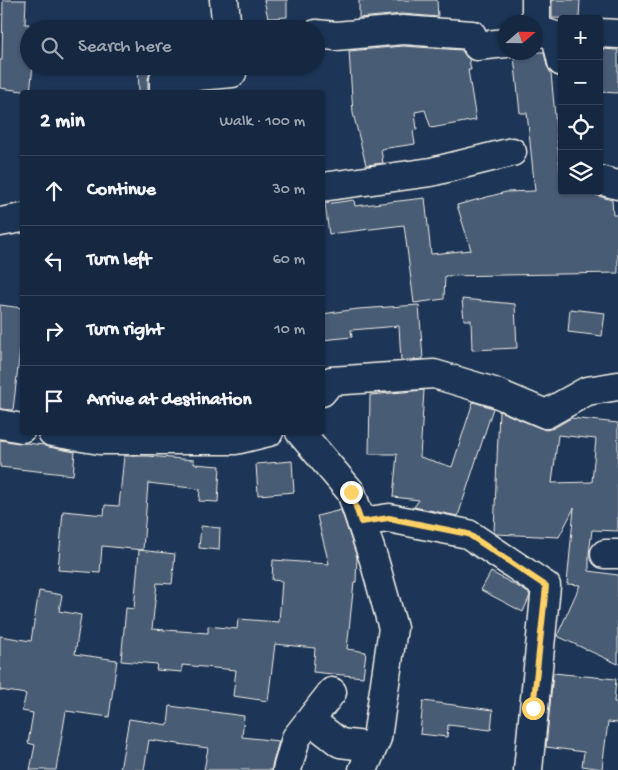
<!DOCTYPE html>
<meta charset="utf-8">
<style>
body{margin:0;font-family:"Gochi Hand",sans-serif;background:#1f3048;color:#f1f3f6}
.controls{position:absolute;right:15px;top:15px;display:grid;overflow:hidden;border-radius:5px;box-shadow:0 1px 4px #0004}
.controls button{width:45px;height:45px;display:grid;place-items:center;padding:0;border:0;border-bottom:1px solid #35445a;background:#162841;color:#f1f3f6;font:25px sans-serif}
.compass{position:absolute;left:498px;top:15px;width:45px;height:45px;border-radius:50%;background:#162841;box-shadow:0 1px 4px #0004;rotate:70deg}
.stop{position:absolute;width:15px;height:15px;margin:-11px;border:4px solid #ffd166;border-radius:50%;background:#fff}
.stop.end{background:#ffd166;border-color:#fff;box-shadow:0 1px 5px #0008}
.list{margin:0;padding:0;list-style:none}
h2{display:flex;justify-content:space-between;align-items:center;height:65px;margin:0;padding:0 20px;font-size:21px}
h2 small{font-size:16px;font-weight:400;color:#9ea6b1}
.list li{display:grid;grid-template-columns:32px 1fr auto;gap:15px;align-items:center;box-sizing:border-box;height:70px;padding:0 20px;border-top:1px solid #35445a}
.list b{display:block;font-size:19px;white-space:nowrap}
.list em{font-size:16px;font-style:normal;color:#9ea6b1}
.icon{flex:none;width:28px;height:28px;fill:none;stroke:currentColor;stroke-width:2;stroke-linecap:round;stroke-linejoin:round}
.map{position:relative;flex:none;width:618px;height:770px;overflow:hidden}
.search{position:absolute;background:#162841;box-shadow:0 1px 4px #0004;left:20px;top:20px;width:305px;height:55px;display:flex;align-items:center;gap:12px;box-sizing:border-box;padding:0 18px;border-radius:28px;color:#9ea6b1;font-size:19px}
.panel{position:absolute;background:#162841;box-shadow:0 1px 4px #0004;left:20px;top:90px;width:305px;height:345px;border-radius:5px}
.map>svg:first-child{display:block}
.building{fill:#485b74;stroke:#f4f1e8;fill-rule:evenodd}
.lines{fill:none;stroke-linecap:round;stroke-linejoin:round}
.minor-casing{stroke:#f4f1e8;stroke-width:31}
.minor{stroke:#1d3557;stroke-width:28}
.route{stroke:#ffd166;stroke-width:6}
</style>
<div class="map">
<svg width="618" height="770" viewBox="0 0 618 770">
<rect width="100%" height="100%" fill="#1d3557"/>
<filter id="ink" filterUnits="userSpaceOnUse"><feTurbulence type="fractalNoise" baseFrequency=".02" numOctaves="2"/><feDisplacementMap in="SourceGraphic" scale="10" xChannelSelector="R" yChannelSelector="G"/><feConvolveMatrix kernelMatrix="1 2 1 2 8 2 1 2 1" color-interpolation-filters="sRGB"/></filter>
<g filter="url(#ink)">
<!-- building -->
<path class="building" d="M3,0H26L25,24H29V66H33L30,92L0,88V60H2Z
M264,0H287V17L268,18Z
M359,0H437L438,17L402,14L359,18Z
M552,0H580L579,19L552,18Z
M403,46L462,50L469,59L471,70H468L476,120L431,128L425,110L415,112L417,130L413,131L415,144L381,149L383,163L366,165L353,113L349,51Z
M601,49L618,50V93L599,92Z
M518,52H544L547,66L551,73L562,191H588L595,195L612,200L613,215H618V273L445,276L444,299L414,303L404,225L329,234L325,204L354,200L355,206L425,198L431,254L471,250L457,205L506,192L535,191L527,113H520L514,56Z
M138,66H155L150,72L148,79V92H139Z
M462,299L515,304L517,348L472,350L471,320H464Z
M0,305L22,308V351L20,350L13,410L0,409Z
M419,305L423,359L401,361L399,326L351,330L352,337L322,340V314L358,309Z
M570,309L605,313L602,336L568,332Z
M424,390L420,457L452,467L473,402L493,408L458,516L414,507L419,500L393,497L397,454H369L370,395Z
M499,411L540,428L546,430L554,428L571,418L618,423V531L592,530L589,554V571L618,575V664L557,636L580,585L567,584L574,508L559,537L496,534L494,532ZM558,435L596,439L592,482L552,483Z
M0,440L19,443H26L44,445L49,447L75,452L73,475L0,467Z
M124,456H148L194,460V464L220,466L218,502L199,501L200,489L148,483L143,550L102,546L100,573L58,570L63,511L104,515L105,505L119,506Z
M292,461L294,492L258,495L256,464Z
M341,510L357,557L356,582H354L347,649L366,652L363,677L313,672L315,648L275,644L268,701L233,696L236,670L182,665V672L156,670L157,664L121,661L126,608L134,609L139,550L175,554L172,584L157,583L152,629L208,633V626L237,629L238,619L279,622L282,581L272,580L273,560L329,564L317,516Z
M201,526L220,528L219,550L199,548Z
M491,572L517,586L530,594L529,598L523,612L481,590Z
M39,591L62,595L59,611L81,615L75,654L117,660L109,717L66,711L56,770H30L35,745L28,743L33,713L22,711L26,694L0,690V636L31,641Z
M553,673L616,679L614,702H618V723L608,722L602,769L582,766L584,752L546,747Z
M423,701L493,710L491,730L448,725L447,737L420,734Z
M170,706L244,716L242,737L279,741L272,766V770H204L208,748L149,740L144,770H120L129,719L168,725Z"/>
<g class="lines">
<!-- minor casing -->
<g class="minor-casing">
<path id="minor" d="M224,0L227,29
M536,0V30L556,36L562,62
M599,33L618,34
M316,34L336,36L403,30L472,35L477,46L506,43
M164,92V79L232,73
M599,180L618,185
M322,187L431,172L512,152
M0,222L22,218
M322,392L331,381L434,374L494,392L546,414L587,391L618,386
M0,424L22,428
M52,432L100,440H236L269,432
M300,432L351,492L374,560L393,628L377,738L363,770
M361,522L389,518L468,534L546,586L528,770
M605,554H618
M310,720L340,743L373,747
M287,770L296,738L332,692"/>
</g>
<!-- minor -->
<use href="#minor" class="minor"/>
</g>
</g>
<g class="lines" filter="url(#ink)">
<!-- route -->
<path class="route" d="M351,492L361,522L389,518L468,534L546,586L533,708"/>
</g>
</svg>
<div class="controls">
<button>+</button>
<button>−</button>
<button><svg class="icon" aria-label="locate" viewBox="0 0 24 24"><circle cx="12" cy="12" r="6"/><path d="M12 2v4M12 18v4M2 12h4M18 12h4"/></svg></button>
<button><svg class="icon" aria-label="layers" viewBox="0 0 24 24"><path d="M12 4l9 5-9 5-9-5zM3 14l9 5 9-5"/></svg></button>
</div>
<svg class="compass" viewBox="-18 -18 36 36"><path d="M0-13l5 13h-10z" fill="#e53935"/><path d="M0 13l5-13h-10z" fill="#9ea6b1"/></svg>
<div class="stop" style="left:533px;top:708px"></div>
<div class="stop end" style="left:351px;top:492px"></div>
<div class="search"><svg class="icon" aria-label="search" viewBox="0 0 24 24"><circle cx="10" cy="10" r="6"/><path d="M15 15l6 6"/></svg>Search here</div>
<section class="panel">
<h2>2 min<small>Walk · 100 m</small></h2>
<ul class="list">
<li><svg class="icon" aria-label="ahead" viewBox="0 0 24 24"><path d="M12 20V5M6 11l6-6 6 6"/></svg><div><b>Continue</b></div><em>30 m</em></li>
<li><svg class="icon" aria-label="left" viewBox="0 0 24 24"><path d="M17 20v-9H6M10 6l-5 5 5 5"/></svg><div><b>Turn left</b></div><em>60 m</em></li>
<li><svg class="icon" aria-label="right" viewBox="0 0 24 24"><path d="M7 20v-9h11M14 6l5 5-5 5"/></svg><div><b>Turn right</b></div><em>10 m</em></li>
<li><svg class="icon" aria-label="arrive" viewBox="0 0 24 24"><path d="M6 21V4h12l-3 4 3 4H6"/></svg><div><b>Arrive at destination</b></div></li>
</ul>
</section>
</div>
